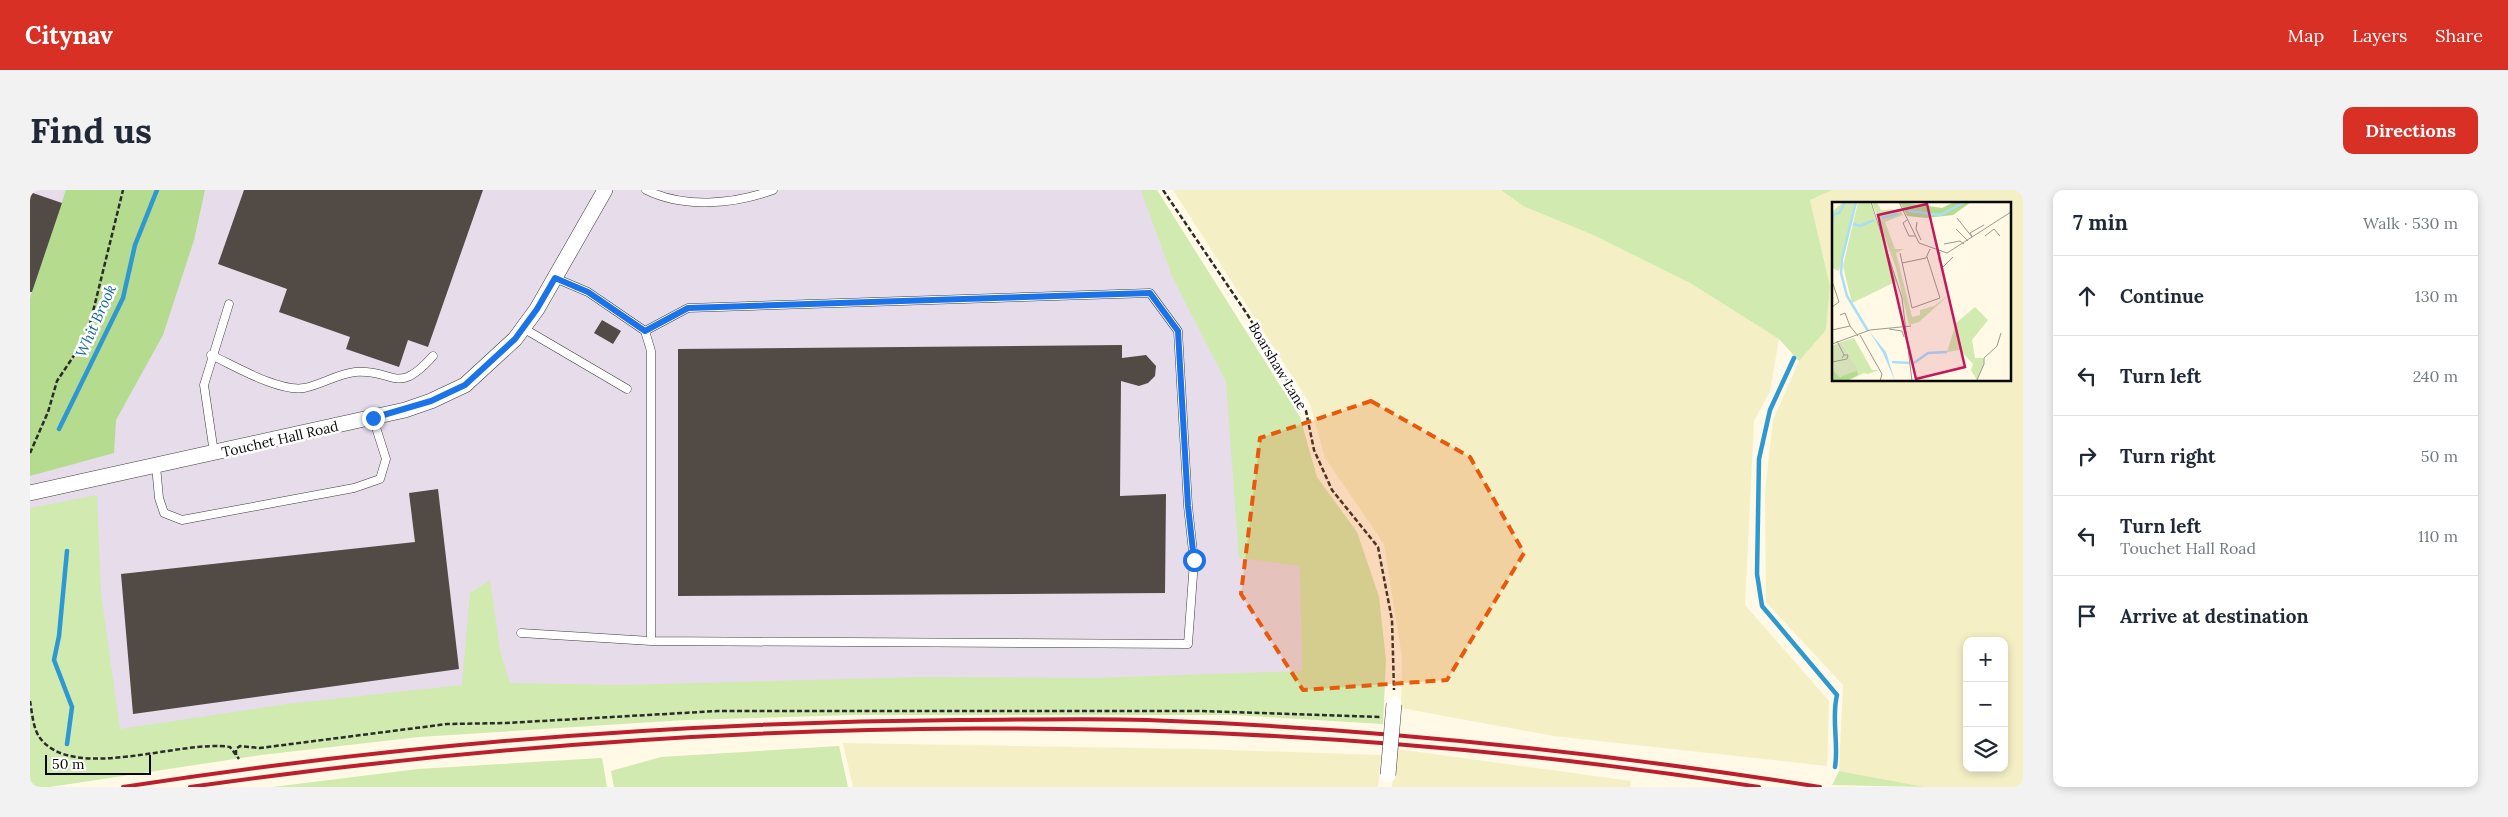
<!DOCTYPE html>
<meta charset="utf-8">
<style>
body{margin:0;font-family:Lora,serif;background:#f2f2f3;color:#1f2937}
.controls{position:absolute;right:15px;bottom:15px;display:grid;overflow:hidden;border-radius:10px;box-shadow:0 2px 8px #0003}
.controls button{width:45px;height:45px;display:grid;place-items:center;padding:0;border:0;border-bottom:1px solid #e0e1e3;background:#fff;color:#1f2937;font:25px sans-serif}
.scale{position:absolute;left:15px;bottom:12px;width:106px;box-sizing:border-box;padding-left:5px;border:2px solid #090909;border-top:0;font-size:14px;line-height:18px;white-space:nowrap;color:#090909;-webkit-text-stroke:4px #fff;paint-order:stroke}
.stop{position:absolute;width:15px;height:15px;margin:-11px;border:4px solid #1a73e8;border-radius:50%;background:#fff}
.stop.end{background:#1a73e8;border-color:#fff;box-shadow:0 1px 5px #0008}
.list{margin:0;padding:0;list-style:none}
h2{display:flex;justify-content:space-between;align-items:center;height:65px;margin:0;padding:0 20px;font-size:21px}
h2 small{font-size:16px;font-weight:400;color:#747a83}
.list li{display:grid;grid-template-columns:32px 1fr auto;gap:15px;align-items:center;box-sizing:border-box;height:80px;padding:0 20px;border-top:1px solid #e0e1e3}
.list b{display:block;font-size:19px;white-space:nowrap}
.list p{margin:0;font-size:16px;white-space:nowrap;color:#747a83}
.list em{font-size:16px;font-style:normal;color:#747a83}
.icon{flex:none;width:28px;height:28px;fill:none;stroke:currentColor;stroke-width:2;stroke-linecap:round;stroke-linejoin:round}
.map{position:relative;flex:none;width:1993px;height:597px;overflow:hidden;border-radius:10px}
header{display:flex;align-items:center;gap:30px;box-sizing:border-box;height:70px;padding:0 25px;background:#d93025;color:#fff}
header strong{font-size:24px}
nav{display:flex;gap:28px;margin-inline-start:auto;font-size:18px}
.intro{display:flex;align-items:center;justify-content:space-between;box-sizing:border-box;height:120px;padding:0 30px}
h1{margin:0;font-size:35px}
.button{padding:12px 22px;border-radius:10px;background:#d93025;color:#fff;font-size:18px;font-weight:700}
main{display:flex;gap:30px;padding:0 30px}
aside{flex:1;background:#fff;border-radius:10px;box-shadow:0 2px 8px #0003}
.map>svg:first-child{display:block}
.industrial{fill:#e7dcea}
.farmland{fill:#f5efc6;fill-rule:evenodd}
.green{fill:#d0eaaf}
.forest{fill:#b4db8e}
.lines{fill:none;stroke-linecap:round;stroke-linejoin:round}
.stream{stroke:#2d98d2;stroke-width:4.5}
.building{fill:#524a45}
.lane-casing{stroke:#3c3c3c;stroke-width:9}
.street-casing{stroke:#3c3c3c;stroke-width:16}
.path{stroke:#2b2b2b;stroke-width:2.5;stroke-dasharray:5 2.5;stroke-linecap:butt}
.lane{stroke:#fff;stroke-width:8}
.street{stroke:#fff;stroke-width:15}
.rail{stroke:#bd1e2d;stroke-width:4}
.street-bridge-casing{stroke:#3c3c3c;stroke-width:16;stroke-linecap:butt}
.street-bridge{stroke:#fff;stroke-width:15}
.route{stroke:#1a73e8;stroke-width:6}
.marked{fill:#e8590c;fill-opacity:0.2;stroke:#e8590c;stroke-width:4;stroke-dasharray:10 6;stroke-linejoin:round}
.labels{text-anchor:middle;stroke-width:5;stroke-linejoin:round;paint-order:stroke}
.street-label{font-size:14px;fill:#090909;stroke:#fff}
.water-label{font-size:15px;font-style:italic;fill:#10679e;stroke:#fff}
.inset-river{fill:none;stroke:#a8def8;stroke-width:2.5}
.inset-road{fill:none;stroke:#9d998e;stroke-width:1}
.view{fill:#c2185b;fill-opacity:0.15;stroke:#c2185b;stroke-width:2.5}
.inset-edge{fill:none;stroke:#090909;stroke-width:2.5}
</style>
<header>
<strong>Citynav</strong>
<nav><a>Map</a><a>Layers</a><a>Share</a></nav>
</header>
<div class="intro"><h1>Find us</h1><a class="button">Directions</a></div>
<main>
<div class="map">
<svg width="1993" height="597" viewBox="0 0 1993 597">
<rect width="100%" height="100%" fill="#fff9e6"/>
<!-- industrial -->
<path class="industrial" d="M0,0H1116L1280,372L1274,518L438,517L0,570Z"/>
<!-- farmland -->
<path class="farmland" d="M1143,0H1471L1493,16L1563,45L1660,93L1749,149L1740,201L1724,231L1715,415L1799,511L1797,576L1524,546L1371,518L1372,467L1354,354L1295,268L1280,214Z
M1802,0H1993V597H1895L1809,581L1813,495L1736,412L1735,303L1743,230L1769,171L1796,140L1800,96L1780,9ZM1803,14H1979V190H1803ZM1937,451H1974V578H1937Z
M813,553L1170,559L1351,565L1348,597H823Z
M1367,559L1601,591L1600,597H1362Z"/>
<!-- green -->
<path class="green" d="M1111,0H1127L1270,227L1287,287L1327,342L1349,407L1356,470L1353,534L1203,525H822L655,530L389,547L231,565L20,597H0V318L67,305L71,403L90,539L257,514L432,495L440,403L460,390L470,460L480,493L591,495L893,487L1064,488L1272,481L1270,376L1209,368L1196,192L1142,86Z
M1471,0H1802L1780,10L1800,96L1796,140L1769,171L1749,149L1660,93L1563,45L1493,16Z
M809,556L818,597H584L581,581L631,567Z
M572,568L577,597H243L388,579Z
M1809,581L1895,597L1802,595Z"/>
<!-- forest -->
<path class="forest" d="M36,0H175L164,50L133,145L86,230L84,263L0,286V108Z"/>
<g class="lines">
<!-- stream -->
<path class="stream" d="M1764,168L1740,220L1729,269L1727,384L1732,416L1807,505C1801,529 1809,553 1805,577
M29,239L93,108L105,55L127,0
M37,361L29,446L24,470L42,517L37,554"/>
</g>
<!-- building -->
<path class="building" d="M214,0H453L398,157L378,150L369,177L316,159L320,147L249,122L257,99L188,74Z
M0,2L32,13L2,102H0Z
M572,130L591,141L583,154L564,143Z
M1092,155V168L1116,165L1126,176L1125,186L1118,193L1109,196L1091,191L1090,306L1136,304L1135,403L648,406V159Z
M408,299L429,479L103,524L91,384L385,352L379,303Z"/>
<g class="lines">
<!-- lane casing -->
<g class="lane-casing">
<path id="lane" d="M616,0C655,19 704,14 743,0
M525,88L558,102L615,141L621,161V451
M493,138L597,199
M181,165C205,176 248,202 274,198C291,195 307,184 325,182C366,179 366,207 403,166
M184,263L174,195L199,114
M126,276L129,308L134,323L152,330L324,298L350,289L356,269L343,228
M491,443L621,451L1158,454L1164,371L1158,316L1148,141L1120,103L658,118L615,141"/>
</g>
<!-- street casing -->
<g class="street-casing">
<path id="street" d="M0,303L375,220L401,211L435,195L485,149L507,119L575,0"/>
</g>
<!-- path -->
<path class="path" d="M1133,0L1217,124L1276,221L1284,260L1302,300L1348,357L1362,430L1364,500
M0,263L18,222L27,191L57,146L93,0
M0,511C2,522 3,539 10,548C44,593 151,549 200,557L209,569
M206,565V559L210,556L230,558L417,534L476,533L688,521H1172L1350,527"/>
<!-- lane -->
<use href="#lane" class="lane"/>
<!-- street -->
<use href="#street" class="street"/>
<!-- rail -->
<path class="rail" d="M93,597C370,554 649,532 929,530C992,530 1055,528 1117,530C1343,538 1568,562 1790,597
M160,597C679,523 1210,515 1729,597"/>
<!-- street-bridge casing -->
<g class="street-bridge-casing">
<path id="street-bridge" d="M1358,585L1364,514"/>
</g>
<!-- street-bridge -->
<use href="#street-bridge" class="street-bridge"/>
</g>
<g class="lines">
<!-- route -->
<path class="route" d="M343,228L401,211L435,195L485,149L507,119L525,88L558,102L615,141L658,118L1120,103L1148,141L1158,316L1164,370"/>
</g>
<!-- marked area -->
<path class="marked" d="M1341,211L1440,267L1494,363L1417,490L1273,500L1211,404L1230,248Z"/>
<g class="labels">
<!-- street labels -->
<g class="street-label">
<text transform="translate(1248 176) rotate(59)" y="5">Boarshaw Lane</text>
<text transform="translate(250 249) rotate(-13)" y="5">Touchet Hall Road</text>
</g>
<!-- water labels -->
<g class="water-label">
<text transform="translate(66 131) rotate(-66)" y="5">Whit Brook</text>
</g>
</g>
<!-- overview -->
<g transform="translate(1802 12)">
<rect width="179" height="179" fill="#fff9e6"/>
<path d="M11,0H23L7,69L0,66V10ZM26,0H38L65,79L20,101L11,64ZM40,0H45L49,8L68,7L71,13L53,20L63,47H72L64,51L80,115L88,113V108L102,104L119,91L87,120L77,123L64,66ZM143,105L156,118L140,138L143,156H151L152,161L145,178L139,168L141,162L128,148L115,150L124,121ZM22,136L40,168H47L36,172L32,171L15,179H0V167L8,175L27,168L9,140Z" fill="#d0eaaf"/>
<path d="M68,0L110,6L122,0H139L121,13L94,16L75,14ZM24,164L26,173L15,179H0V167L8,175Z" fill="#b4db8e"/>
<path d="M9,140L27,168L7,175L0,167V144Z" fill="#d5e0b8"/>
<path d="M37,129L54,150L63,179L51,151Z" fill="#a8def8"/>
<path class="inset-river" d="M24,0L10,57L9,71L15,94L36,129M76,9L108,13L133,0M50,16L66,12M0,21L1,13L8,10L13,0M21,22L28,24L42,18M60,160L78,161M82,161L96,151L115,150"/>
<path class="inset-road" d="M39,0L70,96L80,179M67,0L87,41L115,51L179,10M125,16L140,35M75,18L71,21L77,34H83M85,20L84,27L89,38M124,27L136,39M140,34L138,31L152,23M153,34L162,27L168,34M112,42L128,39L132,42M108,50L107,58L111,65L121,55M68,51L80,106L108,96L95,55M70,61L94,56L98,47M0,79L7,100L0,105M8,113L13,111L18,124M57,127L70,129L72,135M0,128L18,124L26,134M28,133L50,172L48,179M5,139L12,153M0,142L38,128L79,124M0,160L15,157L16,153H12L10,156M145,178L152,162V156L165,144L169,131"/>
<path class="view" d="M95,2L133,165L84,177L46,13Z"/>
<rect width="179" height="179" class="inset-edge"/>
</g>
</svg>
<div class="controls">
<button>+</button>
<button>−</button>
<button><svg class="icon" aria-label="layers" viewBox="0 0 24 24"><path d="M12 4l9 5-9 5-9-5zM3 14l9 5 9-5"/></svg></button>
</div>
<div class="scale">50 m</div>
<div class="stop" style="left:1164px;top:370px"></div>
<div class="stop end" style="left:343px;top:228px"></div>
</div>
<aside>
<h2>7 min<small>Walk · 530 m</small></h2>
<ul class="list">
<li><svg class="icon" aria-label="ahead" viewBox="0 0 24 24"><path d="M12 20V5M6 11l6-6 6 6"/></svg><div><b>Continue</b></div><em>130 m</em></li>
<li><svg class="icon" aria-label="left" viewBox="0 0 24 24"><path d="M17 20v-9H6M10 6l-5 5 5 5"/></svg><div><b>Turn left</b></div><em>240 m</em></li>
<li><svg class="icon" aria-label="right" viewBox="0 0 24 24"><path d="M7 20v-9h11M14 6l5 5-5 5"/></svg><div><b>Turn right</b></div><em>50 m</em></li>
<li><svg class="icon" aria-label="left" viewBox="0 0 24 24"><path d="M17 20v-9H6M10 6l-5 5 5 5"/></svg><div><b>Turn left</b><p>Touchet Hall Road</p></div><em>110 m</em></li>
<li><svg class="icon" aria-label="arrive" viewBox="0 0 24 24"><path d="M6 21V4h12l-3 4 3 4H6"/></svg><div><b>Arrive at destination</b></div></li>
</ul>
</aside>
</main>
